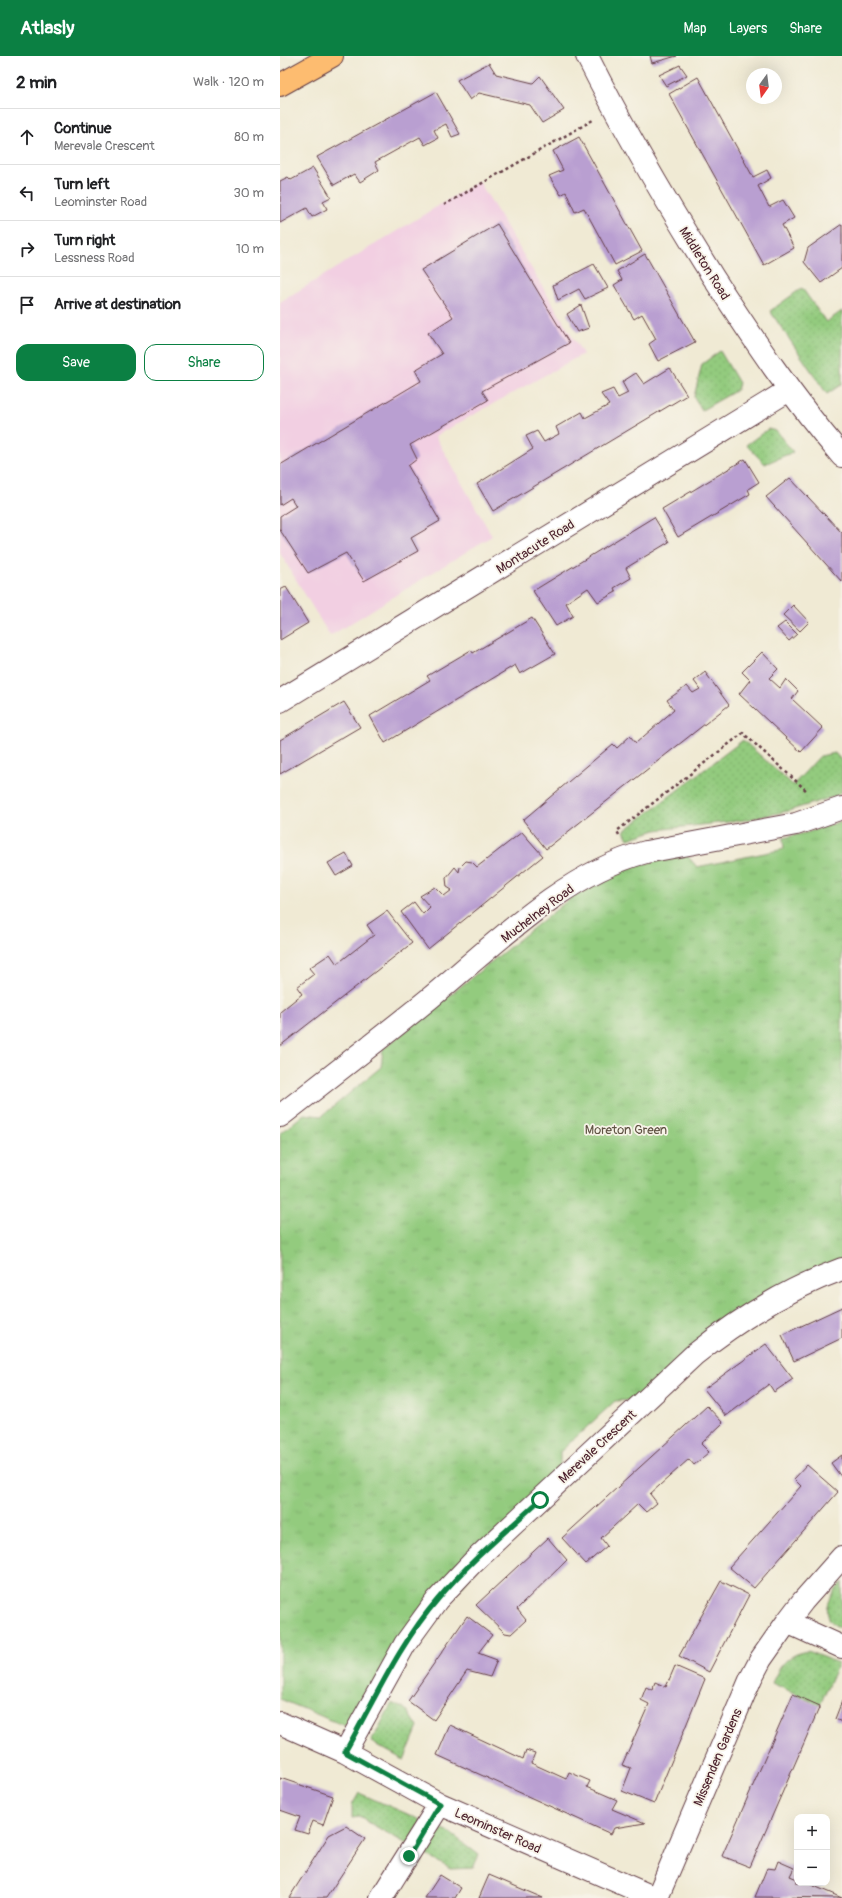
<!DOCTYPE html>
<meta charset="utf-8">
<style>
body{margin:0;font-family:Pangolin,sans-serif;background:#f2f2f2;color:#202124}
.controls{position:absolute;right:12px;bottom:12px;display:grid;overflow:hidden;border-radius:8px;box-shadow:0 4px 16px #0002}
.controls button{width:36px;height:36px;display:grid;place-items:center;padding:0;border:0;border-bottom:1px solid #e0e0e0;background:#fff;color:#202124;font:20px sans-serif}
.compass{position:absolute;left:466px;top:12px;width:36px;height:36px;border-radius:50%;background:#fff;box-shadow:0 4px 16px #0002;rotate:194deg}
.stop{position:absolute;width:12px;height:12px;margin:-9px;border:3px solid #0b8043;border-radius:50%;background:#fff}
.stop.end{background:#0b8043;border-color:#fff;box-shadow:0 1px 4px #0008}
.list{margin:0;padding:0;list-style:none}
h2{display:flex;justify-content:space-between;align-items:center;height:52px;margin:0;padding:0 16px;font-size:17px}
h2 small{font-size:13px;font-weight:400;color:#757577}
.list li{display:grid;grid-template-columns:26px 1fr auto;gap:12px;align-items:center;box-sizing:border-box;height:56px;padding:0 16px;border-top:1px solid #e0e0e0}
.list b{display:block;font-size:15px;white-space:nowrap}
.list p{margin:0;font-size:13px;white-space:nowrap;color:#757577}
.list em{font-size:13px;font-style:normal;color:#757577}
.actions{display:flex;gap:8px;padding:12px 16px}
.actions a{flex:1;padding:9px 0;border:1px solid #0b8043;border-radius:12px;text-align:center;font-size:14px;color:#0b8043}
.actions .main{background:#0b8043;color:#fff}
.icon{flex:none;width:22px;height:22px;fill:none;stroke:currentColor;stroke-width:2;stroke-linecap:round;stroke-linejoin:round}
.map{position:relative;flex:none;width:562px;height:1842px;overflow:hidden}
header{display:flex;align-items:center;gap:24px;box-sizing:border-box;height:56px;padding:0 20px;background:#0b8043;color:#fff}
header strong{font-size:19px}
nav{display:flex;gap:22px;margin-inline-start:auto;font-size:14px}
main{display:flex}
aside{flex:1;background:#fff}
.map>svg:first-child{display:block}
.built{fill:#f2cfe2}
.grass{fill:url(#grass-dots);stroke:#6e7554}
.park{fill:url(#park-tufts);stroke:#6e7554}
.building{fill:#b99fd1}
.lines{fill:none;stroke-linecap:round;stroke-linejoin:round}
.minor-casing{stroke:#633d44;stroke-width:24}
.major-casing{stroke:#633d44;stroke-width:24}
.path{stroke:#633d44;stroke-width:2.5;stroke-dasharray:3 3;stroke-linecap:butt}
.minor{stroke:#fff;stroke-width:22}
.major{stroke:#fdbc70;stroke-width:22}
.route{stroke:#0b8043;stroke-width:5}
.labels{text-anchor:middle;stroke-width:3.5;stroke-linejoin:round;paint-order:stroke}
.street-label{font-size:13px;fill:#4a1f2b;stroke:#f7f3e8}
.park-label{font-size:13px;fill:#605344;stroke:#f7f3e8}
</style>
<header>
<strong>Atlasly</strong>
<nav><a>Map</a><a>Layers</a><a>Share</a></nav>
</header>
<main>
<aside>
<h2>2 min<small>Walk · 120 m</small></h2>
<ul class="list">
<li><svg class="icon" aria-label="ahead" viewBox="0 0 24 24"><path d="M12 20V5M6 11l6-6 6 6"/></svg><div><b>Continue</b><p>Merevale Crescent</p></div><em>80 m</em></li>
<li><svg class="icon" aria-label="left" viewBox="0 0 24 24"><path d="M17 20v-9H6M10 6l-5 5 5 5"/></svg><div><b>Turn left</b><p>Leominster Road</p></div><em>30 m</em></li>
<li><svg class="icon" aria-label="right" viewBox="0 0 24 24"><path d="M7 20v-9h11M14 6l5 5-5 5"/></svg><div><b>Turn right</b><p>Lessness Road</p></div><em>10 m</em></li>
<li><svg class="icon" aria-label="arrive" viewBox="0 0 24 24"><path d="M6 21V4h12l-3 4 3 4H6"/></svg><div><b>Arrive at destination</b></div></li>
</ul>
<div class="actions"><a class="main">Save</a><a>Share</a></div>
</aside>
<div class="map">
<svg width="562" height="1842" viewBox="0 0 562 1842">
<defs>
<pattern id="grass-dots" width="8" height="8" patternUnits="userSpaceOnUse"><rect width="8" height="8" fill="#93cb7e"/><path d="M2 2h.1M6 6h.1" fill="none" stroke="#80ae6d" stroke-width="1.8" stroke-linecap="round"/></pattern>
<pattern id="park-tufts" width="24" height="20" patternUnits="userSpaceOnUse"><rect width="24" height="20" fill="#93cb7e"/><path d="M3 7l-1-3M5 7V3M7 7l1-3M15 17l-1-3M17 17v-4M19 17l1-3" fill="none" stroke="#80ae6d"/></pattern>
</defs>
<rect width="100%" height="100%" fill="#f7f3e8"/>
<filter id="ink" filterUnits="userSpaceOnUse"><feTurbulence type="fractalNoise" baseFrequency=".025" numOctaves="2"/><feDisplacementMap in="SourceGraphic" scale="8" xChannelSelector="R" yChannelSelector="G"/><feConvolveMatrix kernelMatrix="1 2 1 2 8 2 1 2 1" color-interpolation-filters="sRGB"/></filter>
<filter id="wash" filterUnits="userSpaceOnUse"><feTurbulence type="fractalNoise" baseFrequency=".012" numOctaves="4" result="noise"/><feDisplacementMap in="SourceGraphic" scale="16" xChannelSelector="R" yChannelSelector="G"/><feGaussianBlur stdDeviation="0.9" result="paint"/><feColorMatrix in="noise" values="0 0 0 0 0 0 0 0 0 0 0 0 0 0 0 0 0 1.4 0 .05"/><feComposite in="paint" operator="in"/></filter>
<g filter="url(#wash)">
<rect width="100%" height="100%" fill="#f0ead4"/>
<!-- built -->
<path class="built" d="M199,125L303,298L155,380L212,480L50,580L0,497V246Z"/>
<!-- grass -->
<path class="grass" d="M522,232L546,266L562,255V328L547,338L490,255Z
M440,295L459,327L457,334L422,354L414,341L422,308Z
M488,373L496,375L513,396L485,408L466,389Z
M463,684L513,729L540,700L555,697L562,705V735L556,740L508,755L465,764L376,774L348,783L344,775Z
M562,1526V1573C537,1562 549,1541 562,1526Z
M527,1595L558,1607L540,1649L492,1627C500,1609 507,1599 527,1595Z
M112,1647L128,1655L138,1671L124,1704L91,1686Z
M79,1737L169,1776L199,1799L193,1812L171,1813L79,1761L72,1762V1749Z"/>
<!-- park -->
<path class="park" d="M562,765V1202L354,1344L335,1345L280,1396V1413L65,1670L0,1643V1078L24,1058L42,1060L101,1011L103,993L292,841L341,814L405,797L417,811L504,793L503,782L529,776Z"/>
<g id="blocks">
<!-- building -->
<path class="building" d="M370,0H397L372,7Z
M209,7L216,18L253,27L260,20L284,54L262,67L250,49L199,37L190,44L177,24Z
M400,9L407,19L386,30L379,19Z
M418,21L473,121L487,114L491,122L478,130L489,151L503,144L514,162L502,169L514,192L484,209L389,38Z
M156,36L180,78L172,81L166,68L154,74L158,82L145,89L140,81L95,106L99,114L80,126L74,118L54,129L37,101Z
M299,81L362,195L335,209L304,152L295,156L286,136L281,139L269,120L283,114L273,95Z
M33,112L51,141L43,145L47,153L32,161L27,152L0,167V125L8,121L11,124Z
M217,168L289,287L202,335L208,344L130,389L137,403L128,410L160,465L131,482L138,495L84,525L66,497L28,517L0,474V460L16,450L11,442L0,449V409L141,325L135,314L162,298L148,277L173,261L141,214Z
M562,168V212L541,227L524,206L528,192Z
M365,198L415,286L378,305L369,288L376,283L362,258L354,263L334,229L342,224L337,215Z
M314,208L328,232L305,243L299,233L278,244L273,229Z
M301,249L309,272L297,276L287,258Z
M390,312L407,339L213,455L197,428L253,393L246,380L257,375L264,386L279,378L276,371L302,356L305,362L329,349L321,338L333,333L338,342L348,337L342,326L356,317L364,328Z
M465,403L479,426L468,433L470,438L398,481L382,453Z
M510,422L562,477V526L486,441Z
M374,461L389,486L346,512L351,522L334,532L336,536L318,546L308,532L286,547L293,560L276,570L253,535Z
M6,531L28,567L0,584V534Z
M513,549L529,566L520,575L503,559Z
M252,562L275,598L240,618L235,609L105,687L90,660L150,624L147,620L191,594L193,597Z
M505,566L517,578L509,585L497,572Z
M482,596L498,613L489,622L500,632L506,623L518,635L512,643L543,672L521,696L459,638L470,624L462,616Z
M425,616L449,649L266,793L243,764L333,688L337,692L350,680L356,687L394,654L387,644L407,630L413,637L420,633L414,625Z
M64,646L80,671L0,718V684Z
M242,776L263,800L148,893L121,856L134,846L143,858L150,851L140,840L155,831L164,840L172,834L167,831L166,822L175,811L179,816L180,811L186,805L192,806L197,811Z
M66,797L73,810L56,820L48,807Z
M107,855L132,887L0,990V956L22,938L17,931L34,918L29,912L50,898L57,908L94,879L87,869Z
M562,1251V1282L514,1305L502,1279Z
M486,1288L513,1323L494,1336L489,1328L446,1360L424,1333Z
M427,1350L443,1367L421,1388L429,1396L414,1409L409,1403L370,1438L377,1447L366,1456L358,1448L321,1482L327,1490L306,1508L282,1482Z
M562,1399V1422L551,1407Z
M527,1409L558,1436L474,1532L449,1511L521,1430L514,1423Z
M268,1482L287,1504L237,1553L246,1564L231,1578L225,1577L196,1549Z
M441,1525L469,1539L429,1616L399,1600Z
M187,1560L212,1579L198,1597L217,1604L210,1621L187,1615L154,1664L128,1645Z
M395,1610L425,1623L374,1748L342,1735L351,1712L342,1709L369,1648L361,1644L366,1631L372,1634L375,1626L386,1631Z
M513,1638L540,1650L470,1811L442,1800Z
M562,1645V1666L555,1663Z
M170,1669L243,1703L246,1694L255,1697L251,1707L286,1723L289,1716L310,1725L307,1731L337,1744L332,1753L365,1767L334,1772L331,1778L157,1699Z
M0,1722L53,1740L43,1769L33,1765L28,1778L15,1774L20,1761L0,1754Z
M66,1770L85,1783L46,1842H9L49,1779Z
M498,1805L514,1812L510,1820L517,1823V1827H527L562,1842L475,1841L487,1812L495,1813Z
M160,1819L181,1832L175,1842H145Z
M209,1819L263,1842H199Z"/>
</g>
</g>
<g filter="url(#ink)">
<use href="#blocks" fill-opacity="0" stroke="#633d44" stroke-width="1"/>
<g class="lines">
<!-- minor casing -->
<g class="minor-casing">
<path id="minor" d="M307,0C345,76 388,149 433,221C473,283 514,344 562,400
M0,645L509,334
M0,1060C50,1021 101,982 150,942C214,889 285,817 366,796L516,768L562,752
M562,1501L523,1545L507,1566L562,1591
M0,1667L65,1696L160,1748L375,1842
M65,1696L125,1588L157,1544L193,1506L414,1299C459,1263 507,1233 562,1213
M101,1842L160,1748
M377,1842L471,1622L481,1603L507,1566"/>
</g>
<!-- major casing -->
<g class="major-casing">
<path id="major" d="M0,29L52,0"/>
</g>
<!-- path -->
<path class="path" d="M164,149L313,64
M339,779L337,775L463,677L528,736"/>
<!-- minor -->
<use href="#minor" class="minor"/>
<!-- major -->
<use href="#major" class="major"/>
</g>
</g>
<g class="lines" filter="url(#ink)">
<!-- route -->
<path class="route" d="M129,1800L160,1748L65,1696C94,1645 119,1588 158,1543C188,1507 225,1476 260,1444"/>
</g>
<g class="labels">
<!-- street labels -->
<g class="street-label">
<text transform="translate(425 207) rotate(58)" y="5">Middleton Road</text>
<text transform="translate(255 490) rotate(-32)" y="5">Montacute Road</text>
<text transform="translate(257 857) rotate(-37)" y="5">Muchelney Road</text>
<text transform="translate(317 1390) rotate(-43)" y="5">Merevale Crescent</text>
<text transform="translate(437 1701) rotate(-67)" y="5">Missenden Gardens</text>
<text transform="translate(218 1774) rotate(24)" y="5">Leominster Road</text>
</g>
<!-- park labels -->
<g class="park-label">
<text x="346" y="1078">Moreton Green</text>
</g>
</g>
</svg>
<div class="controls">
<button>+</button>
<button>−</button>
</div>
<svg class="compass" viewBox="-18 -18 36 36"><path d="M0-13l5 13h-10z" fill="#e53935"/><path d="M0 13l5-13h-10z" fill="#757577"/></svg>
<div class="stop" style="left:260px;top:1444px"></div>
<div class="stop end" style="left:129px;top:1800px"></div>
</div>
</main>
